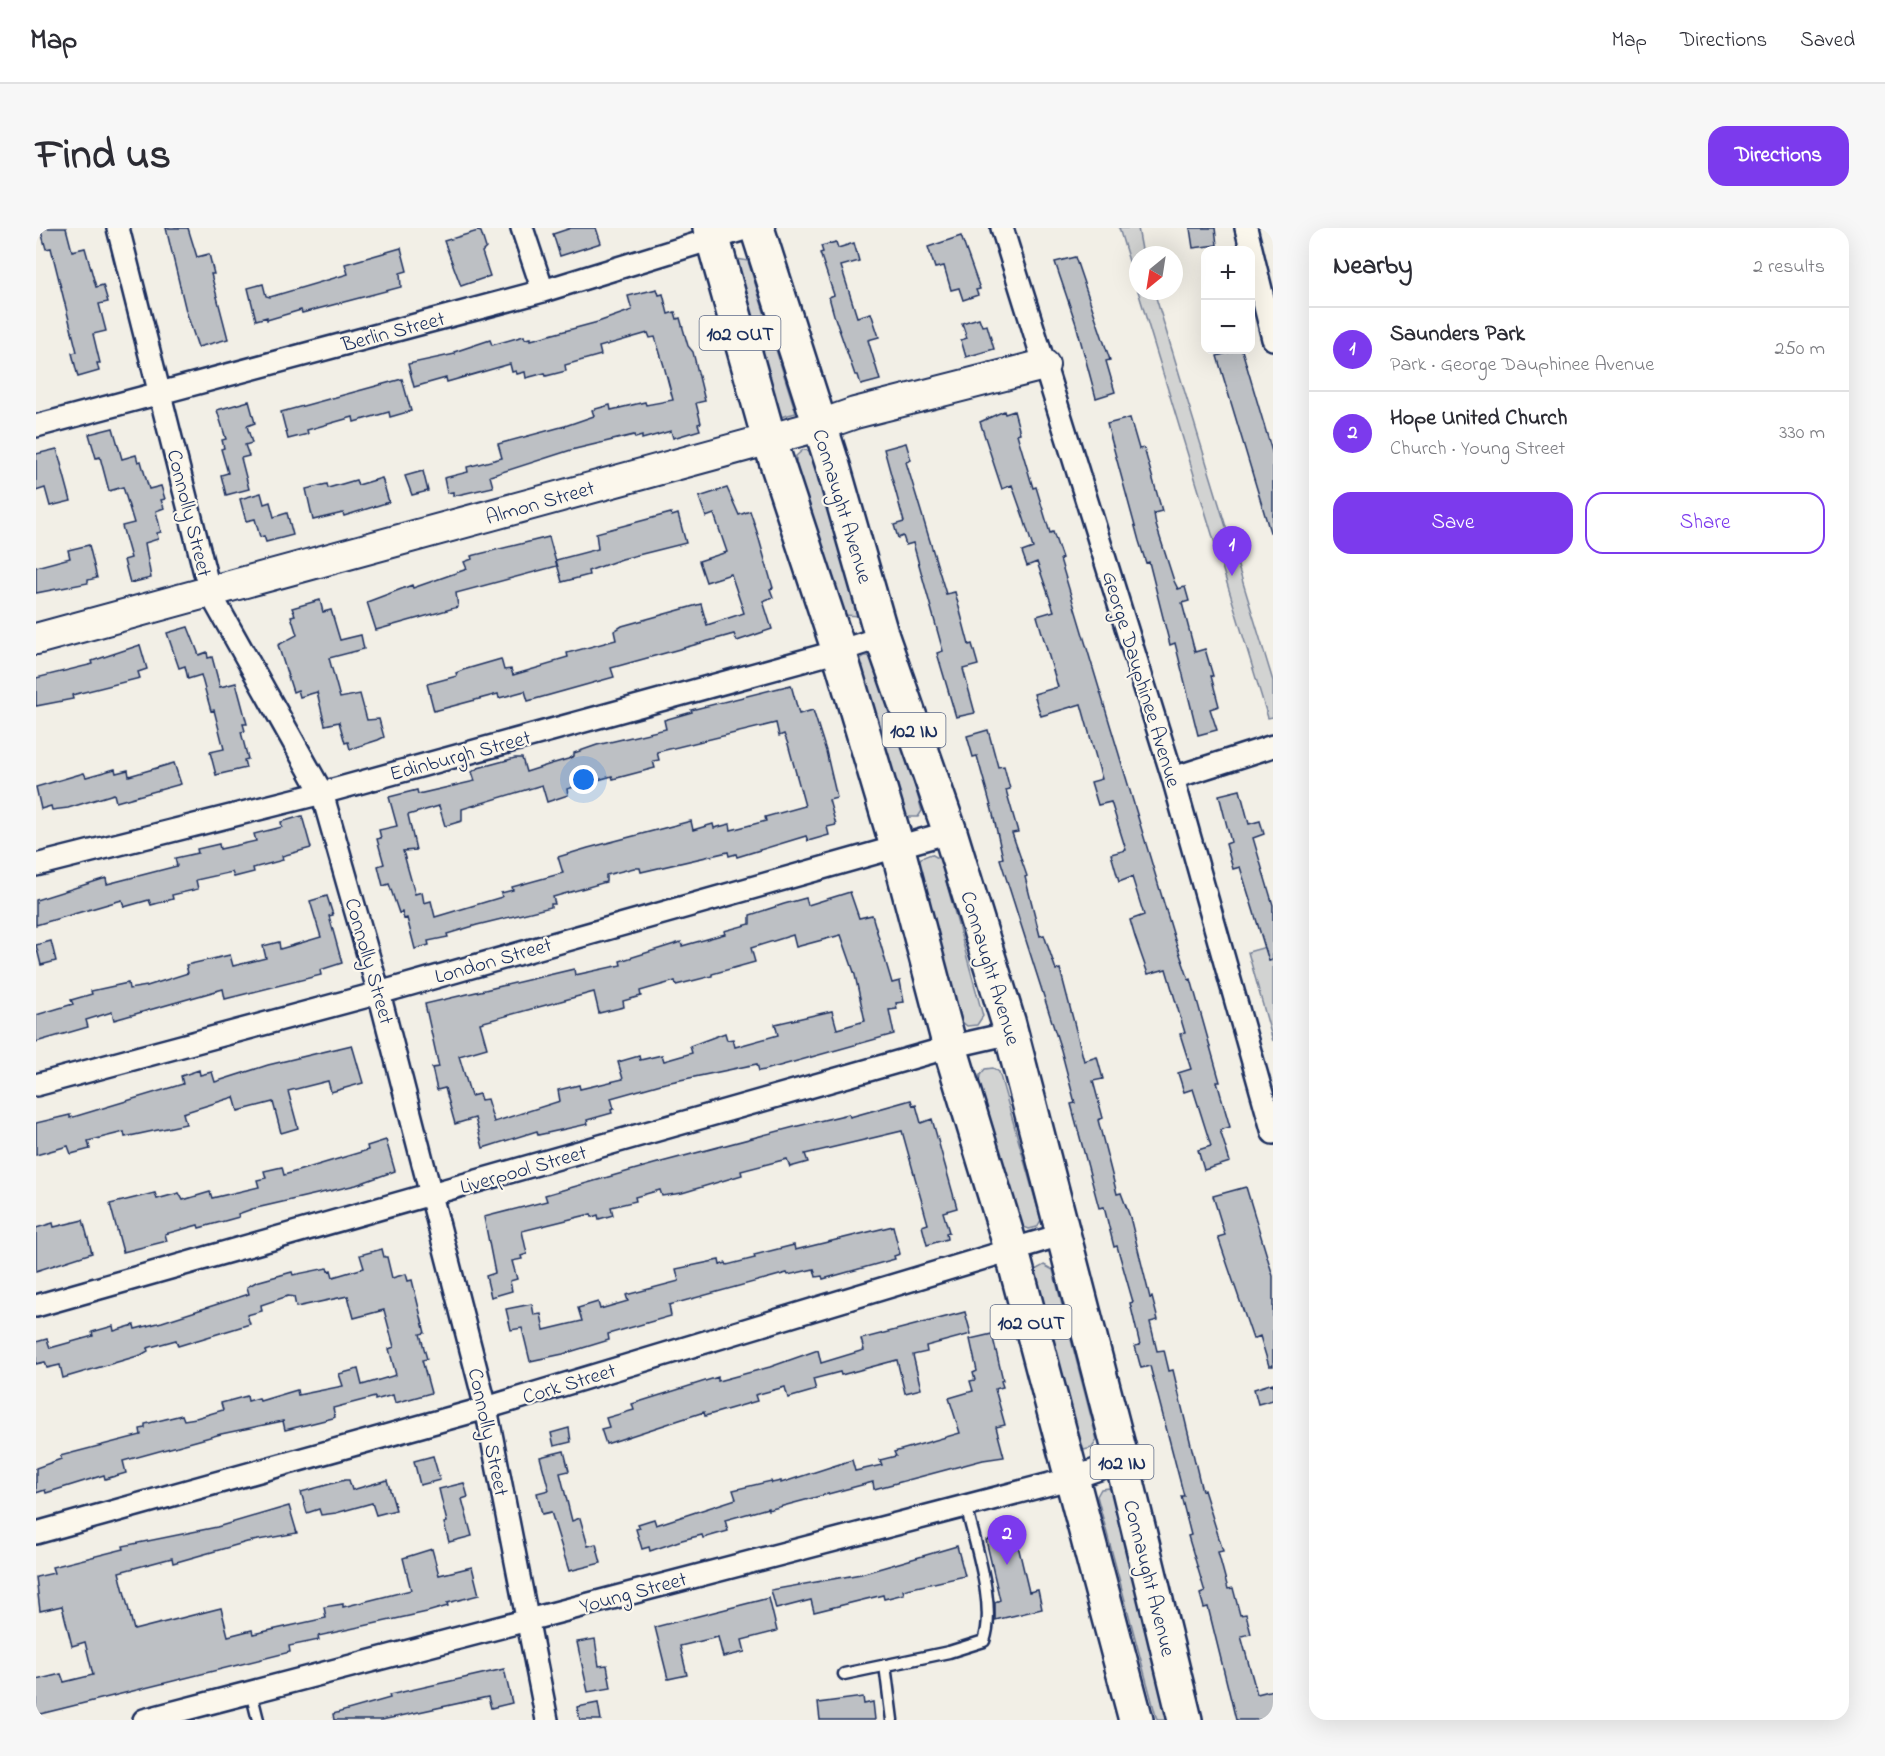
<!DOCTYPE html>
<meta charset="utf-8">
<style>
body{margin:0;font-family:"Indie Flower",sans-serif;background:#f7f7f7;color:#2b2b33}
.controls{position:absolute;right:18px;top:18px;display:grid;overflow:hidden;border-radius:12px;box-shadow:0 6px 24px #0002}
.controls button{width:54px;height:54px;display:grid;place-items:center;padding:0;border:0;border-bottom:2px solid #e1e1e2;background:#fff;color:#2b2b33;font:30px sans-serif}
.compass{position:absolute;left:1093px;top:18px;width:54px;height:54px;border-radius:50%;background:#fff;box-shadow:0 6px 24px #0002;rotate:210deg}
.you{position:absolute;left:548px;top:552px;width:21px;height:21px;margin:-15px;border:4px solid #fff;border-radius:50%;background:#1a73e8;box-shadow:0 0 0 9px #1a73e833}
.badge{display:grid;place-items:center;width:39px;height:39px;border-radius:50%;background:#7c3aed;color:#fff;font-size:20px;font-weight:700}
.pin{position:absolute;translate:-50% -50px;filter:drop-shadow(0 2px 3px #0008)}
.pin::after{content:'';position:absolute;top:32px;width:21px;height:18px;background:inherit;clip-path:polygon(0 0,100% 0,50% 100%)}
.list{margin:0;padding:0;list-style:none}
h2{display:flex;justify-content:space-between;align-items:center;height:78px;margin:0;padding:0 24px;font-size:26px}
h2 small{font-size:20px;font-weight:400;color:#7c7c81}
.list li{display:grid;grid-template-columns:39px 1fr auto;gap:18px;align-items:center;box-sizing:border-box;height:84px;padding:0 24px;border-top:2px solid #e1e1e2}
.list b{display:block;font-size:22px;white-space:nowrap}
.list p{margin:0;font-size:20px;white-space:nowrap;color:#7c7c81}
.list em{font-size:20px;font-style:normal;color:#7c7c81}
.actions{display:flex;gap:12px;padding:18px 24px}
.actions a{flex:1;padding:14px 0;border:2px solid #7c3aed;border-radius:18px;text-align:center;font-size:21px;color:#7c3aed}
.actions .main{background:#7c3aed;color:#fff}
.map{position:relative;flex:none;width:1237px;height:1492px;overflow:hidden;border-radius:18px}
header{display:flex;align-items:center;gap:36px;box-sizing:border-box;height:84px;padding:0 30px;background:#fff;border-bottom:2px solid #e1e1e2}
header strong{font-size:28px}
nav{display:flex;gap:33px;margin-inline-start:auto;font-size:21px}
.intro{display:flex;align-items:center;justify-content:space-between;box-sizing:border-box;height:144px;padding:0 36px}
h1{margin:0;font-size:42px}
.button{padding:15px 27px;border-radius:18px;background:#7c3aed;color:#fff;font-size:21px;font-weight:700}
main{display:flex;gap:36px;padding:0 36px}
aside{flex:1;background:#fff;border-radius:18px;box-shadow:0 6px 24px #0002}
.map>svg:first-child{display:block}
.green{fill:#d2d3d2;stroke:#768198;stroke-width:1.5}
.building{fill:#bdc0c4;stroke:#1b2f5e;stroke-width:1.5;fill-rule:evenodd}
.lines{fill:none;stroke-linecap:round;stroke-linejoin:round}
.lane-casing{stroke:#1b2f5e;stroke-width:15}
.street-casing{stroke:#1b2f5e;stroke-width:26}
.secondary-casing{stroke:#1b2f5e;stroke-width:34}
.primary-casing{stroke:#1b2f5e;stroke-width:38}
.lane{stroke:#fbf7ec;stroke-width:10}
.street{stroke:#fbf7ec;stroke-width:21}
.secondary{stroke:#fbf7ec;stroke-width:30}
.primary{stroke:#fbf7ec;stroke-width:33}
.labels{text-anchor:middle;stroke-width:4.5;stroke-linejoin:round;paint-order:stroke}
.shield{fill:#fbf7ec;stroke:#5e6b89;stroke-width:1.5}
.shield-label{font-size:20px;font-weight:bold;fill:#1b2f5e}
.street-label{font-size:21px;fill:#1b2f5e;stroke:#fbf7ec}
</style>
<header>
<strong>Map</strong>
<nav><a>Map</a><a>Directions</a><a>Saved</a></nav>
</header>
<div class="intro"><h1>Find us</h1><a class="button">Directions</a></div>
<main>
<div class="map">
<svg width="1237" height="1492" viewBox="0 0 1237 1492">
<rect width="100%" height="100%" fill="#f2efe6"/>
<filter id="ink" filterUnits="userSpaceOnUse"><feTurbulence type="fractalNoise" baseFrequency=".0167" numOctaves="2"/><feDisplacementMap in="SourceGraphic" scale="12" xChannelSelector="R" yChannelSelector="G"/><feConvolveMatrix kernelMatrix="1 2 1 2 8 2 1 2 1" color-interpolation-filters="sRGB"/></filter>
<g filter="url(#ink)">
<!-- green -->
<path class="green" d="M1083,0H1102L1107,27H1102V63Z
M701,31L712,33L760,185L740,190L694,36Z
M1102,63H1118L1237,453V489L1232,490Z
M767,222L777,223L824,388L808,387L760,236V228Z
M829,428H838L843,432L886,583L882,589H868L823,432Z
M895,626L904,631L947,788L941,797L931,798L925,793L881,642L885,630Z
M1237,717V813L1212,724Z
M957,840L963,844L1005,992L1001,999L993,1001L983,997L943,854L944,847L949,841Z
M1008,1037L1017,1042L1061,1212L1056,1220L1048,1222L1043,1218L997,1049L999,1042Z
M1073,1260L1077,1265L1137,1492H1121L1061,1268L1065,1261Z"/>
<!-- building -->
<path class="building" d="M4,0H30L36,23L49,20L60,59L67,57L72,74L63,76L70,103L57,106L64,135H61L63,143L42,149L36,125L41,124L15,20L10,21Z
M130,0H152L161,29L173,26L178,46H175L192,111L162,119L150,83Z
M535,0H560L565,15L524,28L517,6Z
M1154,0H1179L1181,17L1157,20Z
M442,3L445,4L450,20L446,24L454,48L425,58L408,13Z
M925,8L944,61L940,62L942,67L927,72L923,60L915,62L908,38L899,40L892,19Z
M800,14L802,20L818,15L823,33L805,38L821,89L835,85L843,109L832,112L844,152L825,157L822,147H819L798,87L793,69L798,67L784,25L787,24L785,18Z
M365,20L371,43L364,45L365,59L266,85L265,82L231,92V89L220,92L212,60L227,56L230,68L234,69L312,46L309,36Z
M1039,29L1074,132L1070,133L1079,164L1060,170L1040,96L1019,34Z
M621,61L623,67L627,66L632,86L639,84L641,91L644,90L652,118L657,124L669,173L660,175L665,195L662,196L664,202L637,210L635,203L606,211V208L599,210L598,207L535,222L454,248L457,259L417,268V264L411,265L408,250L432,244L431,239L466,230L462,216L529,198L558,188L556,182L574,177L575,182L609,174L610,177L637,172L628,138L619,109L614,110L612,105L563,119L565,127L529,137L530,143L510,148L509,145L490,150L489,144L481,146L480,143L476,144L474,136L411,154L410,150L378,159L372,136L419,126L418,124L454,112L456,117L488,108L489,111L495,110V112L562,94L596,82L592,68Z
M943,90L946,98L951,97L958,121L930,129L925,112L931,110L926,95Z
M1201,122H1206L1237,227V303L1234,304L1181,128Z
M366,151L375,183L354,189L353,184L318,194L317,189L271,202L272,206L252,211L245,184Z
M213,173L219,195L211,198L216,215L209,217L213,228L205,230L213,261L190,267L185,247L192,245L185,221L188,220L186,212L190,211L181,182Z
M968,183L969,186L978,183L984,205L981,206L997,260L1000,259L1014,305L1017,304L1026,330L1024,331L1139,712L1153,752L1155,751L1184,854H1181L1194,899L1184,902L1194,934L1168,942L1162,922L1175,918L1157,861L1148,864L1142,845L1155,841L1144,806L1149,805L1130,741L1112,746L1099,709L1094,692L1108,687L1096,649L1083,654L1075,626L1090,622L1075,574L1062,577L1055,554L1066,551L1045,476L1005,488L998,466L1022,459L1001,388L1018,383L1001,334L991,338L986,324L997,320L988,291L976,257L966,261L944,194Z
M1094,190L1103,221L1108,220L1126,283L1118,285L1120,297L1138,353L1142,361L1149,359L1153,373L1146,375L1159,424L1169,421L1177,448H1175L1183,478L1174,481L1181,502L1162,507L1139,415L1134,417L1113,334L1110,335L1103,313L1071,196Z
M77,200L86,231L100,227L102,234L105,233L113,261L125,258L129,271L125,272L128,280L120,283L125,304L121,305L122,311L109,315L115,350L94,355L88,332L95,330L86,298L98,295L87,259L73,263L64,229L60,230L53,206Z
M870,215L875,232L870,234L910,366L919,364L933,417L936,416L942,437L927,441L939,485L920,489L901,425L907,423L877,315L870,317L867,308L862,310L858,297L868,294L848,221Z
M21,221L35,273L14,278L9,260L0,263V226Z
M387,243L392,263L376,267L369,248Z
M346,250L353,274L308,288L307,285L277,292L270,261L291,256L292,260L320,252L322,257Z
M691,260L703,287L714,283L721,304L737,360L734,361L737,369L727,373L736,401L701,413L698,406L575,440L578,449L492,473L489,463L463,470L462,466L398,483L391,456L421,448L420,445L427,442L465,431L468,442L475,441L477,447L518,435V433L532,429L531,425L580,412L578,403L586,398L665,376L671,397L708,385L695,346L670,354L663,333L691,324L678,286L670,289L663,269Z
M225,265L228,276L234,274L238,289L251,285L257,307L230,314L228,308L224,309L219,291L210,293L204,271Z
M635,285L636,288L642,286L650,315L586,331L552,343L553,347L526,354L520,332L562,321L560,305Z
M513,309L521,338L420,365L422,379L340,402L331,374L376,357L377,360L431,341L428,334L436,331L435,328Z
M53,317L61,350L52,352V355L0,365V339L34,330L32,322Z
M284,372L287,384L295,382L304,412L325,407L328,421L293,430L304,470L324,466L331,492L343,491L348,509L342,512L314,521L312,514L309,515L303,494L289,497L281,464L264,469L262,462L257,464L242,417L261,407L255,388L259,387L256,380Z
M152,399L163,427L171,424L172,430L176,429L184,459L200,455L211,496H207L209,503L205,504L212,531L208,532L210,540L180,547L174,524L188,521L178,482L175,483L165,447L152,451L149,438L143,440L131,405Z
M104,417L111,441L102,444L104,450L36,467L37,471L0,478V450L57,436L56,433Z
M755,457L763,486L777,482L790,523L801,570L793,572L800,597L791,599L793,607L772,613L770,608L701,629L700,626L693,628L692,624L605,644L604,640H598L570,647V654L517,669L519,676H515V679L441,697L411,706L412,709L392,713L393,717L379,721L371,690L368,691L366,684L363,685L353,656L347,658L342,638L348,636L341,611L345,610L343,602L361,598L353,569L381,562L382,566L439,553L436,544L442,540L479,530H486L490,544L515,536L532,531L538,528V525L561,517L630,501L628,492L656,484L655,482ZM740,495L743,508L748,506L752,516L769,578L729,589L730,593L695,602L694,596L678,600L677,596L657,602L655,593L552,620L522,629L527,645L476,659L477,662L465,665L466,669L399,689L395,673L388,675L386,664L379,666L367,623L380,622L372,587L403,578L409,598L426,593V581L506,557L511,574L532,567L531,561L576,548L577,551L619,540L617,533L623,532L621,524Z
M952,502L962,539L968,538L974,561L970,562L982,604L976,605L991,648L989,649L1004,708L1008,707L1020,742L1024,741L1048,833L1061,829L1067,851L1057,853L1067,890L1062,892L1081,966L1085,965L1094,989L1114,1070L1116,1069L1122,1092L1114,1094L1121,1123L1128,1122L1133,1143L1137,1142L1166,1263L1168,1262L1187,1323L1182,1324L1192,1361L1197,1360L1204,1387L1210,1386L1215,1406L1205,1408L1221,1466L1237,1462V1492H1200L1172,1379L1168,1380L1164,1366L1169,1364L1152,1308L1155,1307L1145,1268H1148L1114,1138L1105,1140L1099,1118L1104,1117L1094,1075L1097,1074L1081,1018L1078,1019L1068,979L1063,980L1035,876L1039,875L1025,822L964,631L967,630L956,582L941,528L937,529L931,508Z
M138,535L145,556L80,574L78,566L32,580L16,582L15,578L5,581L0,559L48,545L50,549L79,541L80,545L92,542L93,548Z
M1204,562L1213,596L1224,593L1228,606L1217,610L1237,677V732L1233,733L1204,639L1197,641L1190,616L1195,614L1183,567Z
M266,588L275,620L246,628L247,632L217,640L218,644L198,649L196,644L160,652L162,661L136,667L137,671L115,677L113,672L88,679L86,672L0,697V672L70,650L71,656L141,638L139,630L162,625L161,621L183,616L184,621L220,613L218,606L246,599L245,594Z
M814,664L823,690L836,687L856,755L864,753L868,774L860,775L861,781L853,782L858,806L729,842L723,843L721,836L625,856L575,870L578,881L575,882L576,885L551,892L552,896L502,907L501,903L447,920L439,890L419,896L409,860L401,862L396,840L403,839L389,776L538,741L539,747L585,737L584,733L645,714L646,718L689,706L688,703L714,696V687L748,676L770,670L772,677ZM757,707L760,719L805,707L819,747L829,793L801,801L796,783L739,796L742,807L699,819L697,811L691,812L689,805L654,818L656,825L628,833L626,827L604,832L603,828L582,834L587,851L544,861L543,857L522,862L524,873L458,894L451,871L445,872L443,866L435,868L423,828L451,820L444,795L558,764L563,785L588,779L587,773L605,768L604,763L639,753L640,757L676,748V746L719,734L715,720Z
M291,668L297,687L293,688L306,735L284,742L285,747L189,771L187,761L78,792L76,784L50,792L52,799L0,814V787L37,776L35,772L56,766L55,763L92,755L93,761L111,758L152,745L150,737L194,727L197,738L230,730L227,718L243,714L244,721L285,709L274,673Z
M15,713L20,733L5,737L0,717Z
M316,817L327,855L295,864L292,853L252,863L262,900L245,905L237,874L202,883L198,869L147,885L150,896L89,909L88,904L52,913L54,921L35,926L32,918L0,927V895L34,887V890L147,856L145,848L163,842L164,847L176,844L179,854L232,837Z
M875,872L877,878L880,877L885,895L896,891L921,980L907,984L913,1004L910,1005L911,1011L891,1017L886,998L892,996L866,903L769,926L772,934L754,939L751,931L705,943L706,947L646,965L626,968L624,962L599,969L600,973L575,979L577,987L563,991L562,987L556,989L555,986L486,1003L491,1026L485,1028L486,1031L476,1033L481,1051L474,1053L476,1063L455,1069L450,1048L459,1045L448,989L511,973L509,967L618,936L762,898L813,886L814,889Z
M350,912L359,943L320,957L216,981L202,986L203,989L163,1000L162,997L129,1006L131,1013L87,1024L74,976L119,965L121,971L143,965L147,972L174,964L176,970L223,959L221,952L230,950L228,943L246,939L248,947L332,922L331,918Z
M1210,959L1237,1048V1138H1233L1224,1108L1217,1111L1182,1009L1189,1007L1177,968Z
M47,992L56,1025L0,1043V1000L17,995L18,999Z
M857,998L864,1026L858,1028L859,1031L787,1051L786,1048L780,1049L778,1041L752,1047L751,1045L633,1077L635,1088L572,1106L573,1112L527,1126L494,1133L486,1100L475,1102L470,1081L496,1076L498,1087L505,1086L508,1102L546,1093L542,1080L562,1074L564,1081L592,1073L590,1067L643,1053L640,1041L683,1032L684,1037L690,1035L691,1037L719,1030L718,1027L758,1017L759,1022Z
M346,1021L348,1029H351L356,1050L370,1046L372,1053L376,1052L389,1105L384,1106L391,1131L386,1132L395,1165L359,1175L357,1167L339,1172V1169L297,1180L299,1189L297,1190L249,1202L247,1193L185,1206L87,1233L90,1245L69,1251L68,1247L10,1265L9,1262L0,1265V1240L25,1231L24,1228L105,1207L104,1201L109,1200V1196L146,1187L148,1192L160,1190L187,1182L185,1175L211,1168L212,1173L223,1170L224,1173L261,1162L262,1167L307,1158L303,1146L322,1141L326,1157L360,1147L353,1121L358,1119L348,1082L318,1090L312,1068L260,1079L258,1069L252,1068L225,1077L226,1083L211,1087L214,1096L142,1118L140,1112L111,1120L112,1123L105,1127L27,1150L24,1137L11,1140L9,1134L0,1136V1114L11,1111L14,1120L57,1108L56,1104L77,1098L78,1103L98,1097L99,1101L126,1094L213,1066L211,1059L220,1054L256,1044L257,1047L291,1040L292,1043L295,1042L297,1049L328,1040L324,1027Z
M929,1084L935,1106L890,1118L891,1124L877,1127L885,1161L869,1165L861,1132L805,1147L804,1144L777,1151L780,1162L752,1170L749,1159L719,1167L721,1173L669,1188L668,1184L570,1216L565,1201L573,1199L570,1190L598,1182L596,1176L682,1149V1153L734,1139L782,1122L785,1135L828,1122L825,1111Z
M956,1106L967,1152L965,1153L967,1159L959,1161L969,1197L960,1199L968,1229L947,1232L838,1261L837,1254L732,1282V1280L689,1292L692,1303L667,1310L666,1307L646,1312L614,1323L613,1319L606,1321L600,1301L604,1300L602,1296L618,1291L620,1297L700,1271L697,1262L735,1253L736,1255L745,1253V1255L816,1232L819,1243L846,1237L844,1232L860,1228L858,1224L924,1205L913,1170L937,1163L934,1153L939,1152L937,1145L941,1143L934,1111Z
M1237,1155V1172L1222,1176L1218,1161Z
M533,1200L535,1214L518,1218L515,1205Z
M528,1223L533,1243L524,1245L536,1293L544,1290L552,1318L560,1316L565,1335L533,1343L515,1284L506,1286L501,1265L513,1262L504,1229Z
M397,1228L404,1252L384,1257L378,1233Z
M309,1252H313L316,1262L351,1252L360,1282L340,1287L336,1275L300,1285L285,1287L283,1281L271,1285L265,1264Z
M428,1255L432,1269L426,1271L436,1308L413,1314L408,1295L411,1294L403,1261Z
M253,1278L261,1305L211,1314L137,1335L136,1330L83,1344L98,1402L185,1380L192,1408L216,1402L217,1406L290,1390L288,1379L307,1376V1379L375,1362L367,1330L396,1321L403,1347L436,1339L443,1367L411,1375L412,1378L391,1384L282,1408L283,1412L253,1418L254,1424L0,1487V1452L25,1446L28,1454L57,1447L49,1414L36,1418L26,1378L4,1383L0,1349L18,1345L16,1339L88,1321L87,1318L181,1299Z
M979,1305L993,1364L1002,1362L1006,1381L959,1392V1374L964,1372L950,1312Z
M921,1318L929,1348L867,1362L868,1366L848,1371L847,1367L778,1384L775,1372L740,1381L735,1362L825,1346Z
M733,1370L741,1403L706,1412L709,1424L687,1429L682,1409L644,1418L651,1447L632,1451L619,1399Z
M559,1411L563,1438L571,1437L575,1460L552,1464L541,1414Z
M468,1441L476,1475L455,1480L452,1469L346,1492H298L297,1486L354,1470L353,1467Z
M827,1469L828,1476L837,1474L839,1492H784L782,1475Z
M562,1475L565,1492H544L541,1479Z"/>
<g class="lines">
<!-- lane casing -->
<g class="lane-casing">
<path id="lane" d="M849,1437L856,1492
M808,1446L913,1424L948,1413C961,1377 938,1314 930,1277
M215,1464L222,1492"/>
</g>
<!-- street casing -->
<g class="street-casing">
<path id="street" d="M82,0L174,365L286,565L343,765L450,1180L511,1492
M486,0L507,63
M966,0L1137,550L1237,905
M1210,0L1237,111
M0,198L507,63L712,0
M1137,550L1237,518
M0,637L286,565L803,423L846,409
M0,857L343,765L914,604
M0,1078L914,819L975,805
M0,1305L450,1180L1028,1006
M108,1492L1037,1250L1086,1233"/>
</g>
<!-- secondary casing -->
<g class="secondary-casing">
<path id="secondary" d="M0,411L782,198L819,185L1008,137"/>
</g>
<!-- primary casing -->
<g class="primary-casing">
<path id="primary" d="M674,0L733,211L803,423L861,618L914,819L975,1020L1100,1492
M721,0L797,238L846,409L914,604L972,793L1086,1233L1149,1492"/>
</g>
<!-- lane -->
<use href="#lane" class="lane"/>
<!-- street -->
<use href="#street" class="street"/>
<!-- secondary -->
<use href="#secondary" class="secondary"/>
<!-- primary -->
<use href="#primary" class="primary"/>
</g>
</g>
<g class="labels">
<!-- shield labels -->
<g class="shield">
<rect x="663.5" y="88" width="81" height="34" rx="4.5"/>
<rect x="846.5" y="485" width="63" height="34" rx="4.5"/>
<rect x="954.5" y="1077" width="81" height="34" rx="4.5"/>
<rect x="1054.5" y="1217" width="63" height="34" rx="4.5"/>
</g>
<g class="shield-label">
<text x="704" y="112">102 OUT</text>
<text x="878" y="509">102 IN</text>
<text x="995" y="1101">102 OUT</text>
<text x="1086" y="1241">102 IN</text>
</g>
<!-- street labels -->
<g class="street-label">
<text transform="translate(357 103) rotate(-15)" y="7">Berlin Street</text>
<text transform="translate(504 274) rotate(-16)" y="7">Almon Street</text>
<text transform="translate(807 278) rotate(73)" y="7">Connaught Avenue</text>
<text transform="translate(154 285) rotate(76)" y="7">Connolly Street</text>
<text transform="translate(1106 451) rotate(73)" y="7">George Dauphinee Avenue</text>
<text transform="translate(424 527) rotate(-15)" y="7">Edinburgh Street</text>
<text transform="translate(457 732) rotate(-16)" y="7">London Street</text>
<text transform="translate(334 733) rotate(74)" y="7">Connolly Street</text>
<text transform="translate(955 740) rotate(73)" y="7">Connaught Avenue</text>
<text transform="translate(487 941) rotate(-16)" y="7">Liverpool Street</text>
<text transform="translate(533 1155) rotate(-17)" y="7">Cork Street</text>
<text transform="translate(453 1204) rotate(78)" y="7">Connolly Street</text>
<text transform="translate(1114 1350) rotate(76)" y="7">Connaught Avenue</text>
<text transform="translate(597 1364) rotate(-15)" y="7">Young Street</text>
</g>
</g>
</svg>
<div class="controls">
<button>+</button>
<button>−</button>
</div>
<svg class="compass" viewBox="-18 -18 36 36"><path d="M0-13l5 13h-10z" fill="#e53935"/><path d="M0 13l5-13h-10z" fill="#7c7c81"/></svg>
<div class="you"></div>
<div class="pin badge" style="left:1196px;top:348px">1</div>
<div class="pin badge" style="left:971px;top:1337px">2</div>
</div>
<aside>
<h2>Nearby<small>2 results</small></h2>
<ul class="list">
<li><span class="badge">1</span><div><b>Saunders Park</b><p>Park · George Dauphinee Avenue</p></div><em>250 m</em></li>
<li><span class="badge">2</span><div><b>Hope United Church</b><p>Church · Young Street</p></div><em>330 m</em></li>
</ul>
<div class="actions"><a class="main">Save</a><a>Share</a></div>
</aside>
</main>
